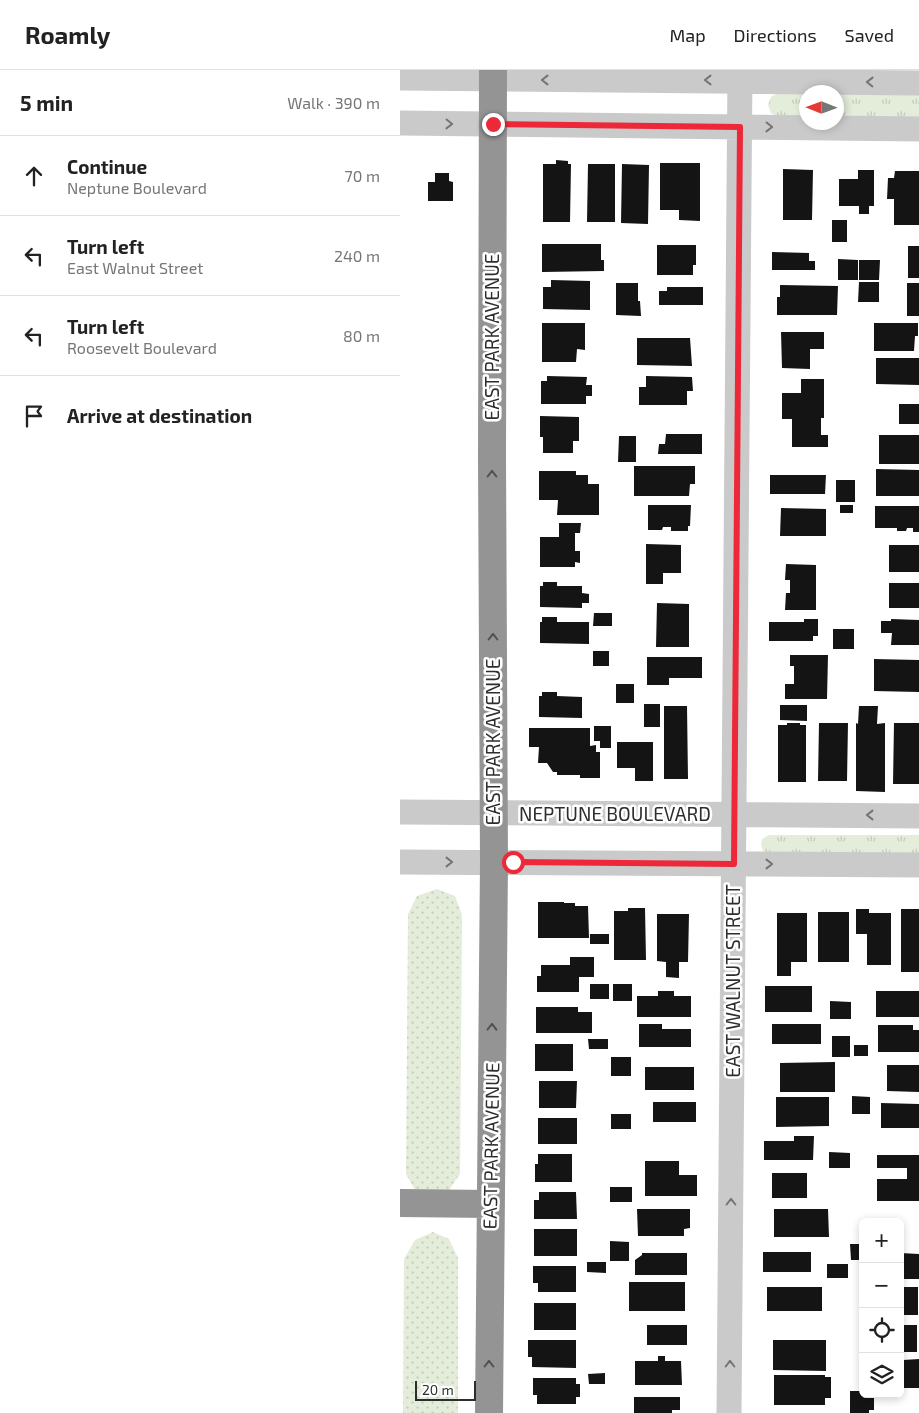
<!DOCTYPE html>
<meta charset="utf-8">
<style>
body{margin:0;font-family:"Exo 2",sans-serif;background:#f6f6f6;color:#222}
.controls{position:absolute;right:15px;bottom:15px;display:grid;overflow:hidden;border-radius:8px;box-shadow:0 2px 8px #0003}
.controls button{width:45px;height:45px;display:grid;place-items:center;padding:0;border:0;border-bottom:1px solid #e0e0e0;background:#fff;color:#222;font:25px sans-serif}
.compass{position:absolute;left:399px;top:15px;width:45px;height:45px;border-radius:50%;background:#fff;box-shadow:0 2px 8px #0003;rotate:271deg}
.scale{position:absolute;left:15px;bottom:12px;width:61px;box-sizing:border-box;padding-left:5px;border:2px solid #2d2d2d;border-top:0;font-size:14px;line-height:18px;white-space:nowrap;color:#2d2d2d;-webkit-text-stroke:4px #fff;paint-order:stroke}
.stop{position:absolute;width:15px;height:15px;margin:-11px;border:4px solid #ec2839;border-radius:50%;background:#fff}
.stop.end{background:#ec2839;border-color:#fff;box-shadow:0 1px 5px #0008}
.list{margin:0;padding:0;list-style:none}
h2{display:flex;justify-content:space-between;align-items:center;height:65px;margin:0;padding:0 20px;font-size:21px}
h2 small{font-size:16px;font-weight:400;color:#767676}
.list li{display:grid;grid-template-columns:32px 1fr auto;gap:15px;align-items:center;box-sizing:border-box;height:80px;padding:0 20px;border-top:1px solid #e0e0e0}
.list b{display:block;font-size:19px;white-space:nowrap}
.list p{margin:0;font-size:16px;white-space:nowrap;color:#767676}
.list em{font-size:16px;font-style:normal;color:#767676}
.icon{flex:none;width:28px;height:28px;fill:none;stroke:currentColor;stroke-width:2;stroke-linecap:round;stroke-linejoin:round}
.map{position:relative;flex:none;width:519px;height:1343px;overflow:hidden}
header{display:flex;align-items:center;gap:30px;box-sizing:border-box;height:70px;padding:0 25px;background:#fff;border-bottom:1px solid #e0e0e0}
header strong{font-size:24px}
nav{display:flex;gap:28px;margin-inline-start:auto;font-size:18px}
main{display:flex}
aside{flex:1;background:#fff}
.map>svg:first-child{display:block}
.grass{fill:url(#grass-tufts)}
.park{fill:url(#park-dots)}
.building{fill:#141414}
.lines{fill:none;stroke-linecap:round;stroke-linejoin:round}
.minor{stroke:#cacaca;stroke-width:25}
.highway{stroke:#949494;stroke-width:28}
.oneway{stroke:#747474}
.oneway2{stroke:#515151}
.route{stroke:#ec2839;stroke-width:6}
.labels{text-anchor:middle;stroke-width:5;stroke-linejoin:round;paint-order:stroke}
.street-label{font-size:19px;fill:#2d2d2d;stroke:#fff}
</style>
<header>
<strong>Roamly</strong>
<nav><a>Map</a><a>Directions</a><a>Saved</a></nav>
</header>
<main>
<aside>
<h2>5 min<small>Walk · 390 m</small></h2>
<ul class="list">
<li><svg class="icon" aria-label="ahead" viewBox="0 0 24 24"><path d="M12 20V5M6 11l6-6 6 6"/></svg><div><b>Continue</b><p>Neptune Boulevard</p></div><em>70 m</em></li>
<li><svg class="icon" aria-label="left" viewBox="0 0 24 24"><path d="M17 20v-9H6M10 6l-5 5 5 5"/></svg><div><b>Turn left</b><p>East Walnut Street</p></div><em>240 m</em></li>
<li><svg class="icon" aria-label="left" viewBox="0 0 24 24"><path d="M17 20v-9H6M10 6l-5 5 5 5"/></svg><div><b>Turn left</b><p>Roosevelt Boulevard</p></div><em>80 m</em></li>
<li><svg class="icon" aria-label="arrive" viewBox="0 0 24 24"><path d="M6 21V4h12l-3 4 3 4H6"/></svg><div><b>Arrive at destination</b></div></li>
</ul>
</aside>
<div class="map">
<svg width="519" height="1343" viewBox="0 0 519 1343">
<defs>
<pattern id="grass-tufts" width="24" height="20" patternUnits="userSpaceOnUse" patternTransform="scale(1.25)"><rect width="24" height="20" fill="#e4ecda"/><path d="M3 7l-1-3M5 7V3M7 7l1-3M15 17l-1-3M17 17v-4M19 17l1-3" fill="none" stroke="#c4cbbb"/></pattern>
<pattern id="park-dots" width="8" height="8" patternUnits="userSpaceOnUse" patternTransform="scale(1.25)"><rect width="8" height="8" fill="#e4ecda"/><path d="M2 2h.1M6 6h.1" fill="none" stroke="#c4cbbb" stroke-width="1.8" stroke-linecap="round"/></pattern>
</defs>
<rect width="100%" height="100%" fill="#fff"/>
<!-- grass -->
<path class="grass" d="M378,23H406V47L376,46L371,43L368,35L371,27Z
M437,24L519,25V48L437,47Z
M369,765H519V789L364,782L361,776L362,769Z"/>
<!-- park -->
<path class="park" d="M37,819L55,826L62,845L60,1104L49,1120H15L6,1104L8,844L17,826Z
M33,1162L49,1169L58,1188V1343H3L4,1189L15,1170Z"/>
<!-- building -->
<path class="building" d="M156,90L168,91V94H171L170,152H143V94H156Z
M260,93H300V151L279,150V140H260Z
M188,94H215V152H187Z
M222,94L249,95L248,154L221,153Z
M383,99L413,100L412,150H383Z
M458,100H474V136H469V144H459V136H439V109H458Z
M495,101H519V155H494V129H487L488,108H494Z
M35,103H49V111L53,112V131H28V112H35Z
M432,150H447V172H432Z
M142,174H201V190H204V201L142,202Z
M257,175H296V195H293V205H257Z
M508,176H519V208H508Z
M372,182L409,183V191H415V200H372Z
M438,189L458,190V210H438Z
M459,190H480L479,210H459Z
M151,210L190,211V240L143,239V217H151Z
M459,212H479V232H458Z
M216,213H238V231H240L241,246L216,245Z
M507,213H519V246H507Z
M380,215L438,216L437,245H377V227H380Z
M267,217H303V235H259V221H267Z
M142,253H185V280L177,279L176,292H142Z
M474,253H518V266H515L514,281H474Z
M381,262H424V279H410V299L382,298Z
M237,268H290L292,296L237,295Z
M476,288H519V315L476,314Z
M147,306L187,307L186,315H192V326H186V334H141V311H147Z
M246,306L292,307L293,321H287V335H239V317H246Z
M401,309H424V348H421V365H428V377H392V349H382V323H401Z
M499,334H519V354H499Z
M140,346L179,347V371H173V383H143V367H140Z
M266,364H302V384H258L259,374H265Z
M479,365H519V394H479Z
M219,366H236V392H218Z
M234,396H295V414H290L289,426H234Z
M476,399L519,400V426H476Z
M139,401H176V405H188V414H199V445H157L158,430H139Z
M370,405H426L425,424H370Z
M436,410H455V432H436Z
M248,435H291L290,456H288V461H271V457H263L262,460H248Z
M440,435H453V443H440Z
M475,436H519V462H513V458H507L506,461H497V458H475Z
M381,438L426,439V466H380Z
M159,453H181L180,463H175V481H180V493L175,492V497H140V467H159Z
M246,474L281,475V503H263V514H246Z
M489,475H519V502H489Z
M386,494L416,495V540H385L386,523H390V510H385Z
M143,512H157V516H182V523L189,524V533H182V538L140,537V516H143Z
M489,513H519V538H489Z
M257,533L289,534V577H256Z
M194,543H212V556H193Z
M142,547H157V552H189V574L140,573V552H142Z
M404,549H418V566H413V571H369V552H404Z
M491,549L519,550V575H491L492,563H481V551H491Z
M433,559H454V579H433Z
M193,581H209V596H193Z
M390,585H428L427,629H385V614H394V596H390Z
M247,587H302V608H269V615H247Z
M474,589L519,590V622L474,621Z
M216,614H234V633H216Z
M142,622H157V626L182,627V648L139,647V626H142Z
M244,634H260V657H244Z
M380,635H407V651L380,650Z
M264,636H287L288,709H264Z
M459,636H478L477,654L485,653V722L456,721V653L458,654Z
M387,653H400V655H406V712H378V655H387Z
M419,653H448L447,711H418Z
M494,653H519V714H493Z
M194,656H211V678H200V671H194Z
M129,658H190V676L196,675V682H200V708H180V705H157V702H153L147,693H138L139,677H129Z
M217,672H253V711H235V698H217Z
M138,832H164V833H175V836H188L189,868H138Z
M228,838H245L246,890H214V841H228Z
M456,839H469V843H491V895H467V864H456Z
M501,839H519V902H501Z
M418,842H449V892H418Z
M377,843H407V892H391V906H377Z
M257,844H289L288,892H279V908L266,907V892L257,891Z
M190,864H209V874H190Z
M170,887H194V907H179V922H137V906H141V895H170Z
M190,914H209V929H190Z
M213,914H232V931H213Z
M365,916H412V942H365Z
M258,921H274V926H291V947H237V926H258Z
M476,921H519V947H476Z
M430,931L451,932V949H430Z
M136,937H178V942H192V963H136Z
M239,954H262V959H291V977H239Z
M372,954H421V974H372Z
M478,955H513V960H519V982H478Z
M432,966H450V987H432Z
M188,969H208V979H189Z
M135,974H173V1001H135Z
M454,975H468V986H454Z
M211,987H231V1006H211Z
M435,992V1022H380V993Z
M487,995H519V1022L487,1021Z
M245,997H294V1020H245Z
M139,1011H177L176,1038H139Z
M452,1026L470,1027V1044H452Z
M376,1027H429V1056L376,1057Z
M253,1032H296V1052H253Z
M481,1033L519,1034V1058H481Z
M211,1044H231V1059H211Z
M138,1048H177V1074H138Z
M394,1066H414L413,1090H364V1071H394Z
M429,1082L450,1083V1098H429Z
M138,1084H172V1112H135V1094H138Z
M477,1085H519V1131H477V1109H507V1098H477Z
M245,1091H279V1105H297V1126H245Z
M372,1103H407V1128H372Z
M210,1117H232V1132H210Z
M139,1122H176L177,1149H134V1130H139Z
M237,1139H290V1158L284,1159V1166H238Z
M374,1139H428L429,1167H374Z
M134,1159H177V1186H134Z
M210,1171L229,1172V1191H210Z
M450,1174H463V1190H451Z
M363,1182H411V1202H363Z
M242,1183H287V1205H235V1190L242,1185Z
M500,1183L519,1184V1209H500Z
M187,1192H206V1203L187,1202Z
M427,1194H448V1208H427Z
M133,1196H176V1222H138V1213H133Z
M229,1212H285V1241H229Z
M367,1217H422V1241H367Z
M500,1217H518V1245H500Z
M134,1233H176V1260H134Z
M247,1255H287V1275H247Z
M500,1255H517V1282H500Z
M128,1270H176V1298L132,1297V1287H128Z
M373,1270H426V1301L373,1300Z
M258,1286H265V1291H281L282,1315H235V1291H258Z
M519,1289V1318H500V1299H503V1290Z
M205,1303V1314H189L188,1304Z
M374,1305H425V1307H431V1328H425V1335H374Z
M133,1308H176V1314H180V1327H176V1334H137V1325H133Z
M450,1321H463V1324H474V1340H469V1343H450Z
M234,1327H280V1340H272V1343H234Z"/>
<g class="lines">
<!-- minor -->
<path class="minor" d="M0,8L519,13
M0,53L519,59
M0,742L519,746
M0,792L519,795
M329,1343L340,0"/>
<!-- highway -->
<path class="highway" d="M0,1133L90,1134
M89,1343L94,792L92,388L93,0"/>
</g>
<!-- one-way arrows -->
<defs><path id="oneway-chevron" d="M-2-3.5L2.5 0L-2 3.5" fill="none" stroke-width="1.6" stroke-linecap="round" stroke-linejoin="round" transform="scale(1.25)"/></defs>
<g class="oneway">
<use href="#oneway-chevron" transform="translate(145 10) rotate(-180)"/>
<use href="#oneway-chevron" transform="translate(308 10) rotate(-180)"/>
<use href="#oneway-chevron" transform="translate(470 12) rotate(-179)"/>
<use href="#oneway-chevron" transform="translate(49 54) rotate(1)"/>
<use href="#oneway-chevron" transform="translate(369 57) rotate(1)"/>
<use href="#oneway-chevron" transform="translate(470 745) rotate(-180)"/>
<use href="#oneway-chevron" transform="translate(49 792)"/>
<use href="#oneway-chevron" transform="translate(369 794)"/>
<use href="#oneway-chevron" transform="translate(331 1132) rotate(-90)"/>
<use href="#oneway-chevron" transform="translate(330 1294) rotate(-90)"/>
</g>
<g class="oneway2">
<use href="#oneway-chevron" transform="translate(92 404) rotate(-90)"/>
<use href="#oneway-chevron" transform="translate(93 567) rotate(-90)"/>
<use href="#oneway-chevron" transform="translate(92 957) rotate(-89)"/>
<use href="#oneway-chevron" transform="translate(89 1294) rotate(-90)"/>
</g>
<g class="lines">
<!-- route -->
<path class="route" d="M93,54L340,57L334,794L113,792"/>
</g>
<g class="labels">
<!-- street labels -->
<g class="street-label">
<text transform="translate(92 267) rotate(-90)" y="7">EAST PARK AVENUE</text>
<text transform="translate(93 672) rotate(-90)" y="7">EAST PARK AVENUE</text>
<text x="215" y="751">NEPTUNE BOULEVARD</text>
<text transform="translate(333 911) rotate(-90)" y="7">EAST WALNUT STREET</text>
<text transform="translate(91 1076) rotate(-89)" y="7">EAST PARK AVENUE</text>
</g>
</g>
</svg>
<div class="controls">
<button>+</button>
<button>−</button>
<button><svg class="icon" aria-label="locate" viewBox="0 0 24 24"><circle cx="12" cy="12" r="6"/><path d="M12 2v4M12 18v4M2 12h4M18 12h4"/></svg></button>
<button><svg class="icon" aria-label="layers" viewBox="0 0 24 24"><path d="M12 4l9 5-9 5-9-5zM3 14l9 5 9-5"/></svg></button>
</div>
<svg class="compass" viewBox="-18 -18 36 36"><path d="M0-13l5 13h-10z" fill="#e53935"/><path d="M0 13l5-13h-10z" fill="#767676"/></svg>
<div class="scale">20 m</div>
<div class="stop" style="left:113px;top:792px"></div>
<div class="stop end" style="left:93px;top:54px"></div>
</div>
</main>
